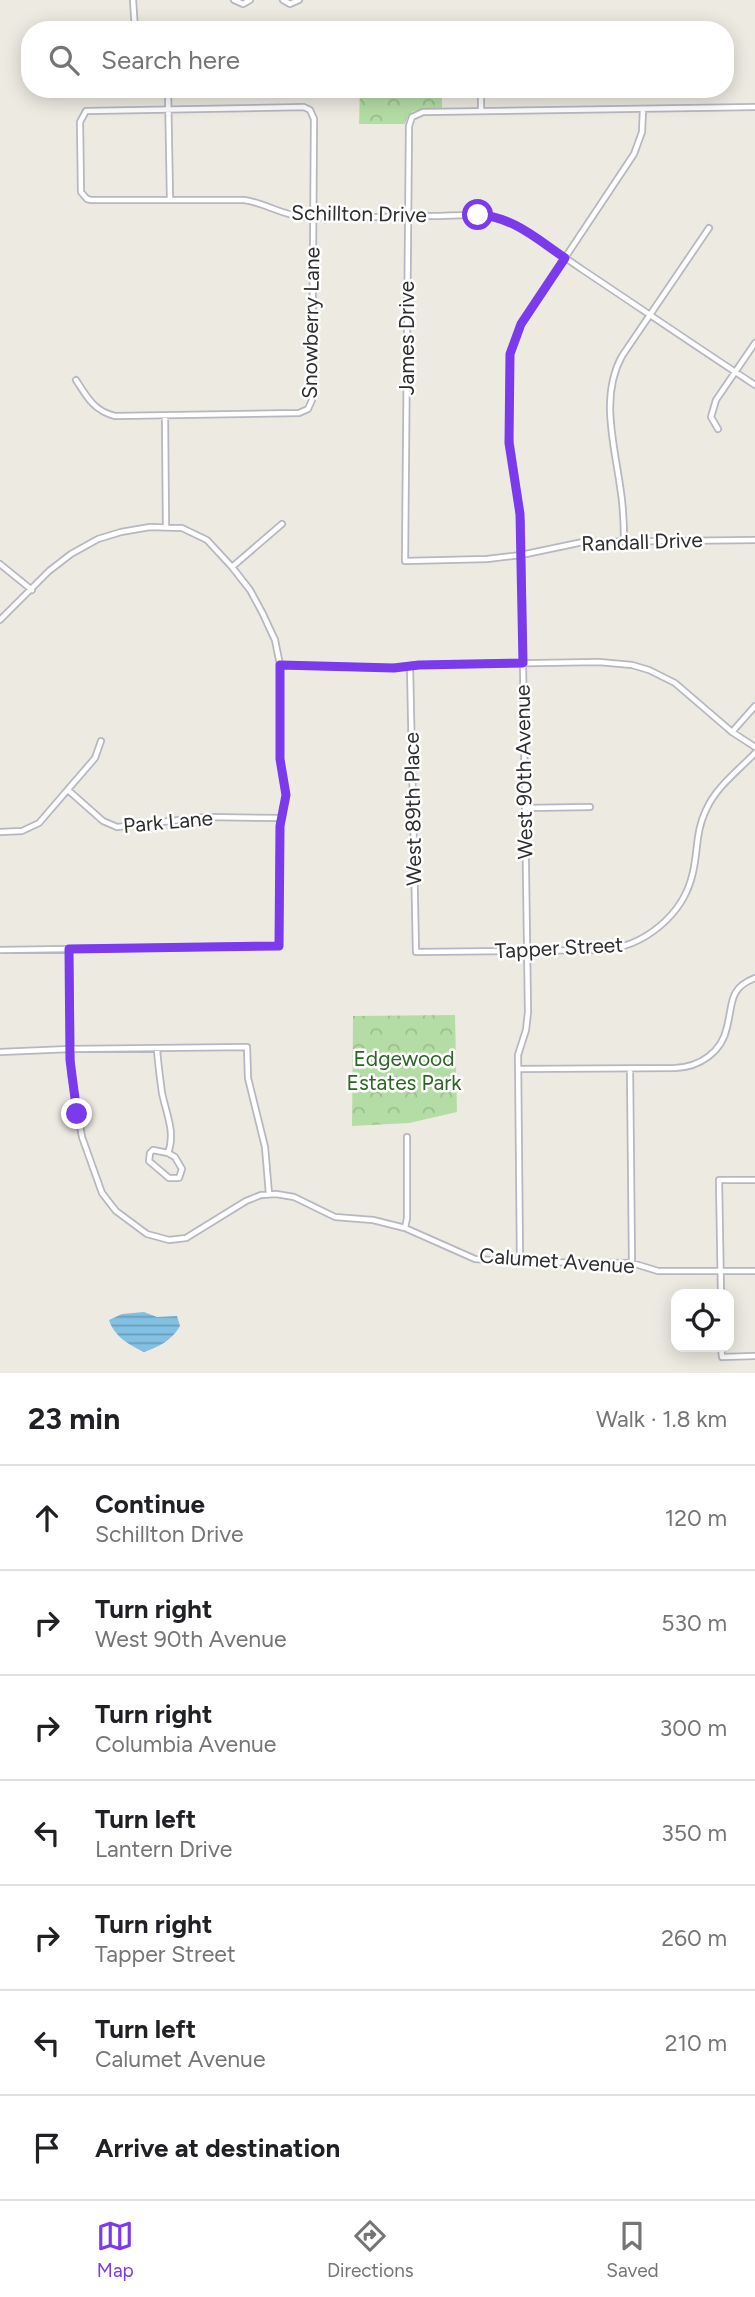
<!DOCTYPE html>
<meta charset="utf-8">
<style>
body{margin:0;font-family:Figtree,sans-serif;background:#f2f2f2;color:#202124}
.controls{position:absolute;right:21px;bottom:21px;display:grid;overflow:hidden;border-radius:14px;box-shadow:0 4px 18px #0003}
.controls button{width:63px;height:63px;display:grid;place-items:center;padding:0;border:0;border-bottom:2px solid #e0e0e0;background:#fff;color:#202124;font:35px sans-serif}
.stop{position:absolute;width:21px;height:21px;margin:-16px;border:5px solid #7c3aed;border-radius:50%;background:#fff}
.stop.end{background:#7c3aed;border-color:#fff;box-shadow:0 2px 7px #0008}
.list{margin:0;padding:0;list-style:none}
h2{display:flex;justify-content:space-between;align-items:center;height:91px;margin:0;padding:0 28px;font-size:30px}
h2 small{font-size:23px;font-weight:400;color:#757577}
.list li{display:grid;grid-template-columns:46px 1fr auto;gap:21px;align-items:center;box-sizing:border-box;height:105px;padding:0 28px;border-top:2px solid #e0e0e0}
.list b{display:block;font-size:26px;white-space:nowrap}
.list p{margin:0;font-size:23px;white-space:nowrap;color:#757577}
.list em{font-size:23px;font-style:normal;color:#757577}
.icon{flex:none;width:38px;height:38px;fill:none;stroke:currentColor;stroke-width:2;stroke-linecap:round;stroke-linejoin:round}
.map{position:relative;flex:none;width:755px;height:1373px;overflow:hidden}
.search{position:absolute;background:#fff;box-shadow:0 4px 18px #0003;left:21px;right:21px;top:21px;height:77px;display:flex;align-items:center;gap:18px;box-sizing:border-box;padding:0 24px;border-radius:28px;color:#757577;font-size:26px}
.sheet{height:826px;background:#fff}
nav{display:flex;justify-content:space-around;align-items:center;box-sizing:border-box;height:98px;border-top:2px solid #e0e0e0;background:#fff;font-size:19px;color:#757577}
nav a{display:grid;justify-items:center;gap:4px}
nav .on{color:#7c3aed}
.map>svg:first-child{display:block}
.park{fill:url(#park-crowns)}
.water{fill:url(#water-rules)}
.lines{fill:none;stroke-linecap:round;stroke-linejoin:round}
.minor-casing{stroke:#b6b7c0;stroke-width:8}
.minor{stroke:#fff;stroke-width:4.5}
.route{stroke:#7c3aed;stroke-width:9}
.labels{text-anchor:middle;stroke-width:5;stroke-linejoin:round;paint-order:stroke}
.street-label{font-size:21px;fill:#2e2e2e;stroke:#fff}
.park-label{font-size:21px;fill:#2c6524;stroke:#fff}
</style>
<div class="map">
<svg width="755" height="1373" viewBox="0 0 755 1373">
<defs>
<pattern id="park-crowns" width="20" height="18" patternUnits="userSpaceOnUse" patternTransform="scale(1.75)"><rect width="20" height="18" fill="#b4dda5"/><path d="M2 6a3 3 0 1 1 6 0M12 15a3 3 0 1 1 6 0" fill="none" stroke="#9bbe8e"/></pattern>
<pattern id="water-rules" width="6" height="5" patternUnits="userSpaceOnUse" patternTransform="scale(1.75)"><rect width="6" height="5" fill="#82c1e3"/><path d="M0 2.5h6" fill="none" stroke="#6b9db8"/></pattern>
</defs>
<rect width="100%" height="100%" fill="#edeae2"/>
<!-- park -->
<path class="park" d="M360,89H442V108L413,111L407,117L405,124H359Z
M455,1015L457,1112L409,1123L352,1126L353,1016Z"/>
<!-- water -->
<path class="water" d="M144,1312L157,1317L177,1316L180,1326C172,1340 159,1347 144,1352C129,1345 114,1336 109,1320L122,1314Z"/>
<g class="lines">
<!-- minor casing -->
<g class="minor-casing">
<path id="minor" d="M133,0L135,30
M234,0L243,4L250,0
M283,0L290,4L299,0
M168,89L170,199
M481,89V111
M755,107L423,112L412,117L409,126L405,561L487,559L521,555L583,542L755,540
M76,380C87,397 94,411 115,416L299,413L308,409L312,400L314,119L310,110L304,107L86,111L80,122L81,192L87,199L91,200H244C266,203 283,216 305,217C348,218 390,217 433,216C455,216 480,212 502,219C526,227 560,255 583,270C640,308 697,347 755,385
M165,416L166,526
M718,429L711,417L716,400L755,343
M624,541C624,522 623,504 620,486C614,443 600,396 622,356L709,228
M0,564L32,590
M232,567L282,524
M0,620L49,571L71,554L98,539L121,532L150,527L182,528L207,540L232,567L250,590L262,612L275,640L280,665V759L286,795L280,826L279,946L0,950
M280,665L389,668L419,665L599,662L632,665L649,670L675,683L732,732L755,747
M410,666L416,952L602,950C644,947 684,915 693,872C698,850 696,830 706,810C716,787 738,771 755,753
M732,732L755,706
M68,790L103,821L117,827L206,817L282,818
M525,808L590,807
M0,832L22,831L39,823L95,758L101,741
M69,949L71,1073L82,1137L102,1193L116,1211L147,1234L169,1240L186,1238L246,1201L261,1195L276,1194L294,1197L335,1217L373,1220L405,1228L475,1259L520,1262L632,1263L658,1271H755
M157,1049C158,1064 160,1078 162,1093C166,1113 176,1133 168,1153L175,1157L182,1169L179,1178H169L149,1161L150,1153L153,1150L168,1153
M0,1052L70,1049L247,1047L248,1078L265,1147L269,1194
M518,1069L675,1068C700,1067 722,1052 727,1027C733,1005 728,988 755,978
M630,1069L632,1263
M405,1228L407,1218V1137
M520,1262L518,1055L526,1030L528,1012L521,523L509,436L510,354L521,324L634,154L642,132L643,109
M721,1294L719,1180H755
M721,1347L722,1357L755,1356"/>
</g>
<!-- minor -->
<use href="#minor" class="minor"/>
</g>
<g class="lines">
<!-- route -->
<path class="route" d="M77,1114L70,1060L69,949L279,946L280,826L286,795L280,759V665L394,668L419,665L523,663L520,514L509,443L510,354L521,324L565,258C538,240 512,216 478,215"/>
</g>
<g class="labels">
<!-- street labels -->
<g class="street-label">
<text transform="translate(359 214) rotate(1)" y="7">Schillton Drive</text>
<text transform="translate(311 323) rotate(-89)" y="7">Snowberry Lane</text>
<text transform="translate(407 338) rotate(-90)" y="7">James Drive</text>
<text transform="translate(642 542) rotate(-2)" y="7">Randall Drive</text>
<text transform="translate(524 772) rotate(-91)" y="7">West 90th Avenue</text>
<text transform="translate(413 809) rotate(-91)" y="7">West 89th Place</text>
<text transform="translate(168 822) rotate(-5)" y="7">Park Lane</text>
<text transform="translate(559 948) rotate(-3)" y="7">Tapper Street</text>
<text transform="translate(557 1261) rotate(4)" y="7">Calumet Avenue</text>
</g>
<!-- park labels -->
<g class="park-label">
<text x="404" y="1066">Edgewood<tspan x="404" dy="24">Estates Park</tspan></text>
</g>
</g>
</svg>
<div class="controls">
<button><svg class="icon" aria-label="locate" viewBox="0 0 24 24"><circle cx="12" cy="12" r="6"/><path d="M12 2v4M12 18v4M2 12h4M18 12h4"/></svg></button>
</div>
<div class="stop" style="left:478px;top:215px"></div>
<div class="stop end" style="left:77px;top:1114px"></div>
<div class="search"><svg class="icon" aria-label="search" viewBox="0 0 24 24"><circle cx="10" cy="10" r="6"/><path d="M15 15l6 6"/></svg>Search here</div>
</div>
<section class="sheet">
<h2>23 min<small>Walk · 1.8 km</small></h2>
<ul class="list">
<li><svg class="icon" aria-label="ahead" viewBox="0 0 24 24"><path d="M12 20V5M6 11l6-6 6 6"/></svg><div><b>Continue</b><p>Schillton Drive</p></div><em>120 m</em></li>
<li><svg class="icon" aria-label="right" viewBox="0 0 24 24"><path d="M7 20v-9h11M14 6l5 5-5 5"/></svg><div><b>Turn right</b><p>West 90th Avenue</p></div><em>530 m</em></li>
<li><svg class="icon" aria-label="right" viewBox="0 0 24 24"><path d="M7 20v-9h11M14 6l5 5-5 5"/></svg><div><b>Turn right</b><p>Columbia Avenue</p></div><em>300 m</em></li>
<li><svg class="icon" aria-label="left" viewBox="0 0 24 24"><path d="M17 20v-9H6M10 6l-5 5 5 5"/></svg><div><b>Turn left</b><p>Lantern Drive</p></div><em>350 m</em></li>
<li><svg class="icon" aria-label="right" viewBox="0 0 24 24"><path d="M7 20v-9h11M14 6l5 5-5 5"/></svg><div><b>Turn right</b><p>Tapper Street</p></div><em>260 m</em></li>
<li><svg class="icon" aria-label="left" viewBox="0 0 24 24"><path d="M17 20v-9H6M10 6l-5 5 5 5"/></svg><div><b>Turn left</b><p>Calumet Avenue</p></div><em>210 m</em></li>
<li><svg class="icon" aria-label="arrive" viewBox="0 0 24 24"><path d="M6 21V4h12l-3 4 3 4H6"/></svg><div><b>Arrive at destination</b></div></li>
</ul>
</section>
<nav>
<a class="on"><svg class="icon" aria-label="map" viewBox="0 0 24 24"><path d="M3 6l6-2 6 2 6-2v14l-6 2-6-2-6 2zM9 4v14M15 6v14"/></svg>Map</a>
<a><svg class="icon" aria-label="directions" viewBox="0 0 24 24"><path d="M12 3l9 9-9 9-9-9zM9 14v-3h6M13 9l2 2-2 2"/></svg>Directions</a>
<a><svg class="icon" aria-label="saved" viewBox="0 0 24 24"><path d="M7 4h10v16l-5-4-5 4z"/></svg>Saved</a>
</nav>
